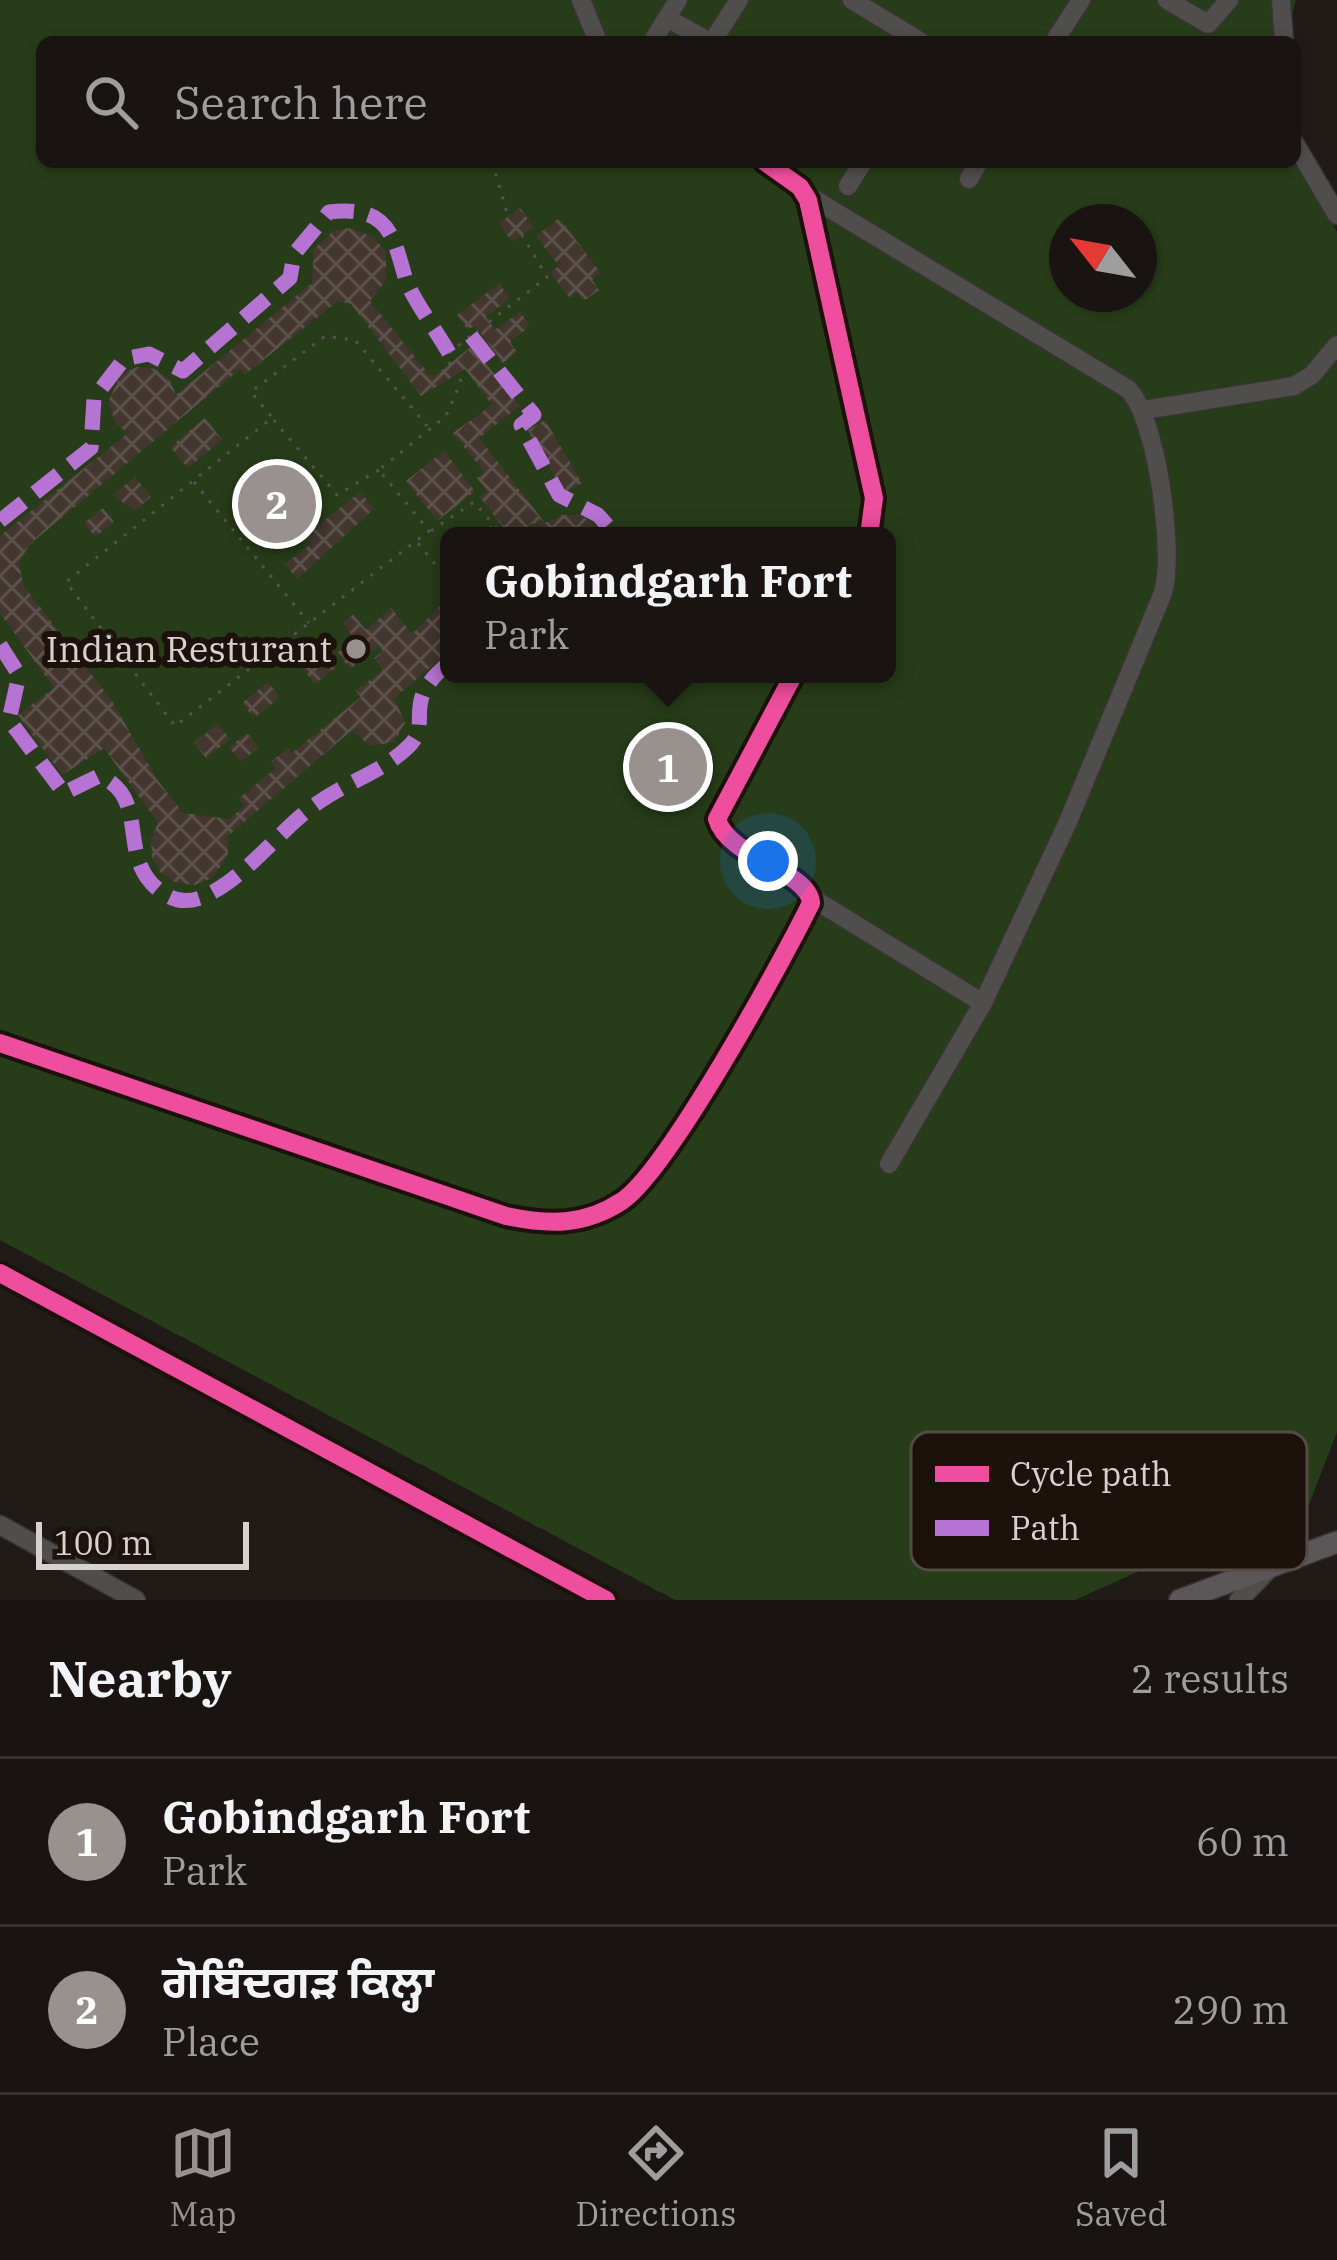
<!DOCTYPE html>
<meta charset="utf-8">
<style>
body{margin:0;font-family:"IBM Plex Serif","Noto Sans Gurmukhi",serif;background:#221d1b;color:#f1f3f6}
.compass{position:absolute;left:1049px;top:204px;width:108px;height:108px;border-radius:50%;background:#191412;box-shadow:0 3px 9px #0004;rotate:301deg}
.scale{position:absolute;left:36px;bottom:30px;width:213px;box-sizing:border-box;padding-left:12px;border:6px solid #d9d1cd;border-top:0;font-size:33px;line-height:42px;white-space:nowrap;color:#d9d1cd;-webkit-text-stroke:9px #1c110b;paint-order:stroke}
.you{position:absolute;left:768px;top:861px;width:42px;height:42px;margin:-30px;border:9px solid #fff;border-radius:50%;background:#1a73e8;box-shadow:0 0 0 18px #1a73e833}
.badge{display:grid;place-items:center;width:78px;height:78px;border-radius:50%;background:#99918e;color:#fff;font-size:39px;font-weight:700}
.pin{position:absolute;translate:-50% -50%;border:6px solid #fff;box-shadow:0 3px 12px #0006}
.popup{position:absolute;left:440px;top:527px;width:456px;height:156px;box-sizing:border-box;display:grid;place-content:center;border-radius:18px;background:#191412;filter:drop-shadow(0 3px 9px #0005);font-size:39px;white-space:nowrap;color:#9f9e9f}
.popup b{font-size:45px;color:#f1f3f6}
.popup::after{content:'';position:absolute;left:50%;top:100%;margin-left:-24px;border:24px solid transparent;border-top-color:#191412}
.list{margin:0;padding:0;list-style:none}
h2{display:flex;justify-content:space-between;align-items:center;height:156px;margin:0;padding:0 48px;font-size:51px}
h2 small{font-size:39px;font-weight:400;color:#9f9e9f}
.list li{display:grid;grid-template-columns:78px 1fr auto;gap:36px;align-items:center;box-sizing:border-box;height:168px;padding:0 48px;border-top:3px solid #373332}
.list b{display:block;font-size:45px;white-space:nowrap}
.list p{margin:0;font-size:39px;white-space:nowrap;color:#9f9e9f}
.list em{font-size:39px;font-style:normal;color:#9f9e9f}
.icon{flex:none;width:66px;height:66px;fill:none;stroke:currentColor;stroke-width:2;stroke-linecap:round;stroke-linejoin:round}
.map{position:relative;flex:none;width:1337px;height:1600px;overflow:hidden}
.search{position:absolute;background:#191412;box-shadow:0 3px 9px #0004;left:36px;right:36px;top:36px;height:132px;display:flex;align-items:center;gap:30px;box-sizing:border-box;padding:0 42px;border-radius:18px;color:#9f9e9f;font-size:45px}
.sheet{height:492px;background:#191412}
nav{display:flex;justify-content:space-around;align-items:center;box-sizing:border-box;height:168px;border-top:3px solid #373332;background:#191412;font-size:33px;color:#9f9e9f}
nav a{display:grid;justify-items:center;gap:6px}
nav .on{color:#99918e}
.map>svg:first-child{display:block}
.park{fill:#273d19;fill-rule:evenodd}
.building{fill:url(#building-cross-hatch)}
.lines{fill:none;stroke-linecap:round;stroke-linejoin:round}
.minor-casing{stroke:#3a3532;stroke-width:21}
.major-casing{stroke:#3a3532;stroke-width:24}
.path{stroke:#555251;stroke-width:3;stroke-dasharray:3 9;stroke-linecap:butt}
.minor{stroke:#504d4d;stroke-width:18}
.major{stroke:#5b5657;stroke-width:21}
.quiet{stroke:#b673d3;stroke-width:15;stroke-dasharray:30 15;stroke-linecap:butt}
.cycleway-casing{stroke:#1c110b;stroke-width:26}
.cycleway{stroke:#ef4d9e;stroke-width:18}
.poi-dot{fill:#99918e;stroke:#1c110b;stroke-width:4.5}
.labels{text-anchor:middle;stroke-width:12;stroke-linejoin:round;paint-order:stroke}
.poi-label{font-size:36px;fill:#d9d1cd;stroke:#1c110b;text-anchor:end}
.key{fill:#1c110b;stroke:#554b45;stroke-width:3}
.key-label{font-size:33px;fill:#d9d1cd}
</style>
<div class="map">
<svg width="1337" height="1600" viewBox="0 0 1337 1600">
<defs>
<pattern id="building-cross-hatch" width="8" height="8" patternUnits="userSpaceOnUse" patternTransform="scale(3)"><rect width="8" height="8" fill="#42362e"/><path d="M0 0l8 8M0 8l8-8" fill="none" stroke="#5d524b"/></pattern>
</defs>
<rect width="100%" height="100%" fill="#211b18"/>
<!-- park -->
<path class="park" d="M0,0H1296L1284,42H42V162H1295V155L1337,232V1432L1306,1512L1284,1531L1179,1553L1075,1600H675L0,1240ZM1067,222H1139V294H1067ZM449,536H887V674H449Z"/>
<!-- building -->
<path class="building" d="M520,208L534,227L512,242L499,223Z
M559,218L601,273L592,280L599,290L584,301L577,292L570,298L550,272L559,266L536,236Z
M350,228L375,238L386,253V280L370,301L432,378L472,346L520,406L479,438L545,523L562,515H581L607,536H533L534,523L510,536L479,496L487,491L477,478L484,472L453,433L492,405L465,369L421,396L351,304L338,301L244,375L240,369L29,545L19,563L23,585L112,701L158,781L183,813L229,819L245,806L238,799L276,768L271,762L288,748L292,753L361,697L356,691L383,670L374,658L383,651L379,646L350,669L337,653L355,639L343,623L353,614L366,630L391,608L412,634L449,597V652L394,698L405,723L394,742L370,746L352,730L228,836V855L212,878L195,885L177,883L161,873L152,858L151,839L158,823L104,748L62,775L18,715L54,688L0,613V536L128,433L116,424L108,402L121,374L137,367L155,369L169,379L176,395L312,283L314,249L333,231Z
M499,284L510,298L486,317L495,330L520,312L530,326L510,342L517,352L503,363L475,325L468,330L457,315Z
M205,418L222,440L188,468L170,447Z
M545,420L582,483L564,493L528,430Z
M444,451L475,491L437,521L406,481Z
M265,461L322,498L295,539L239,503Z
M135,477L151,497L134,511L113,495Z
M360,492L374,509L297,579L285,564L311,544L305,536Z
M103,508L114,522L95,537L84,523Z
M317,644L336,667L315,684L296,661Z
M268,682L280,697L254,718L242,703Z
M217,724L230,739L206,758L194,743Z
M247,733L259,747L241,762L229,747Z"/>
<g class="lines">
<!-- minor casing -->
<g class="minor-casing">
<path id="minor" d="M581,0L598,42
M852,0L921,42
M1167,0L1208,24L1229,0
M1281,0L1284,42
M667,18L710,42
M652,42L678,0
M712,42L739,0
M1054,42L1081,0
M1295,144L1337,215
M765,162L800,187L808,200L874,498L869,536
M969,179L979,162
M848,186L863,162
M804,193L1128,389C1157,418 1175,553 1163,593L1067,824L983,1003L889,1164
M1144,410L1294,386L1312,375L1337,345
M812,898L983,1003
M0,1043L506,1216C549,1225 584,1226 622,1201C668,1170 782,962 811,903C809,871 728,858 717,819L794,674
M0,1273L606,1600
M0,1525L136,1600
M1239,1600L1269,1569"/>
</g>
<!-- major casing -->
<g class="major-casing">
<path id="major" d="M1180,1600L1337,1542"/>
</g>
<!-- path -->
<path class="path" d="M492,162L508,216
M489,322L547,277L522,235
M450,365L449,353L478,330
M271,416L251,392L325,336L355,340L427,426
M379,470L337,495L272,418L66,582L175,726L429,531L379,470L446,416L461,381L457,375
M194,482L309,623
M431,531L474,502L503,536
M480,536L493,526
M418,543L439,569L449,561
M441,570L449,580"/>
<!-- minor -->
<use href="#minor" class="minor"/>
<!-- major -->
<use href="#major" class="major"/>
<!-- quiet -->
<path class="quiet" d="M471,336L534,415L521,425L559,495L598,515L617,536
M0,521L91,448L94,398L124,359L149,354L183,371L290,278L294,254L329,212C386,206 392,230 405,277C411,297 438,333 449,353
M0,645L19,675L9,720L64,793L99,776C154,798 112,862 166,895C179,903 195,902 209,894C251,873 282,826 322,800C350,781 383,771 408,747C435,722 398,704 449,663"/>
<!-- cycleway casing -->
<g class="cycleway-casing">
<path id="cycleway" d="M765,162L800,187L808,200L874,498L869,536
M0,1043L506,1216C549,1225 584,1226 622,1201C668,1170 782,962 811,903C809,871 728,858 717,819L794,674
M0,1273L606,1600"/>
</g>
<!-- cycleway -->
<use href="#cycleway" class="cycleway"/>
</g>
<!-- markers -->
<circle class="poi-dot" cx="356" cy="649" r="12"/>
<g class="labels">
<!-- poi labels -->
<g class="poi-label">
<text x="332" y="662">Indian Resturant</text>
</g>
</g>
<!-- legend -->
<rect x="911" y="1432" width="396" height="138" rx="18" class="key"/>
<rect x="935" y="1466" width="54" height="16" fill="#ef4d9e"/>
<rect x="935" y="1520" width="54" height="16" fill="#b673d3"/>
<g class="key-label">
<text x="1010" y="1486">Cycle path</text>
<text x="1010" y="1540">Path</text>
</g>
</svg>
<svg class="compass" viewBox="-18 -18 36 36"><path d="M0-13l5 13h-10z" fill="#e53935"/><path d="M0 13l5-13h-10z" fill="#9f9e9f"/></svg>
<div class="scale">100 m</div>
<div class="you"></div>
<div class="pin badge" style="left:668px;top:767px">1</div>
<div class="popup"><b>Gobindgarh Fort</b>Park</div>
<div class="pin badge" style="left:277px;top:504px">2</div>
<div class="search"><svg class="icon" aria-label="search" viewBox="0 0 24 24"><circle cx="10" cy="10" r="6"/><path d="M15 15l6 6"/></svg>Search here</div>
</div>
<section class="sheet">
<h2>Nearby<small>2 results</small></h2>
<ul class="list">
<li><span class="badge">1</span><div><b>Gobindgarh Fort</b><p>Park</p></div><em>60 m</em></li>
<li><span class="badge">2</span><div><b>ਗੋਬਿੰਦਗੜ ਕਿਲ੍ਹਾ</b><p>Place</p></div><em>290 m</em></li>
</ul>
</section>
<nav>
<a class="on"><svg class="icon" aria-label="map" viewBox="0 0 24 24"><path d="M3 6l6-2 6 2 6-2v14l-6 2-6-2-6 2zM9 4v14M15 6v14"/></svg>Map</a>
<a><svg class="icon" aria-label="directions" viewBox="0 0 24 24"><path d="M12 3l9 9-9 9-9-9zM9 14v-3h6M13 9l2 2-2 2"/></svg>Directions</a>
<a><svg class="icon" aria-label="saved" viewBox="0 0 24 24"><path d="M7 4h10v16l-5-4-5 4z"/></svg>Saved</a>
</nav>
